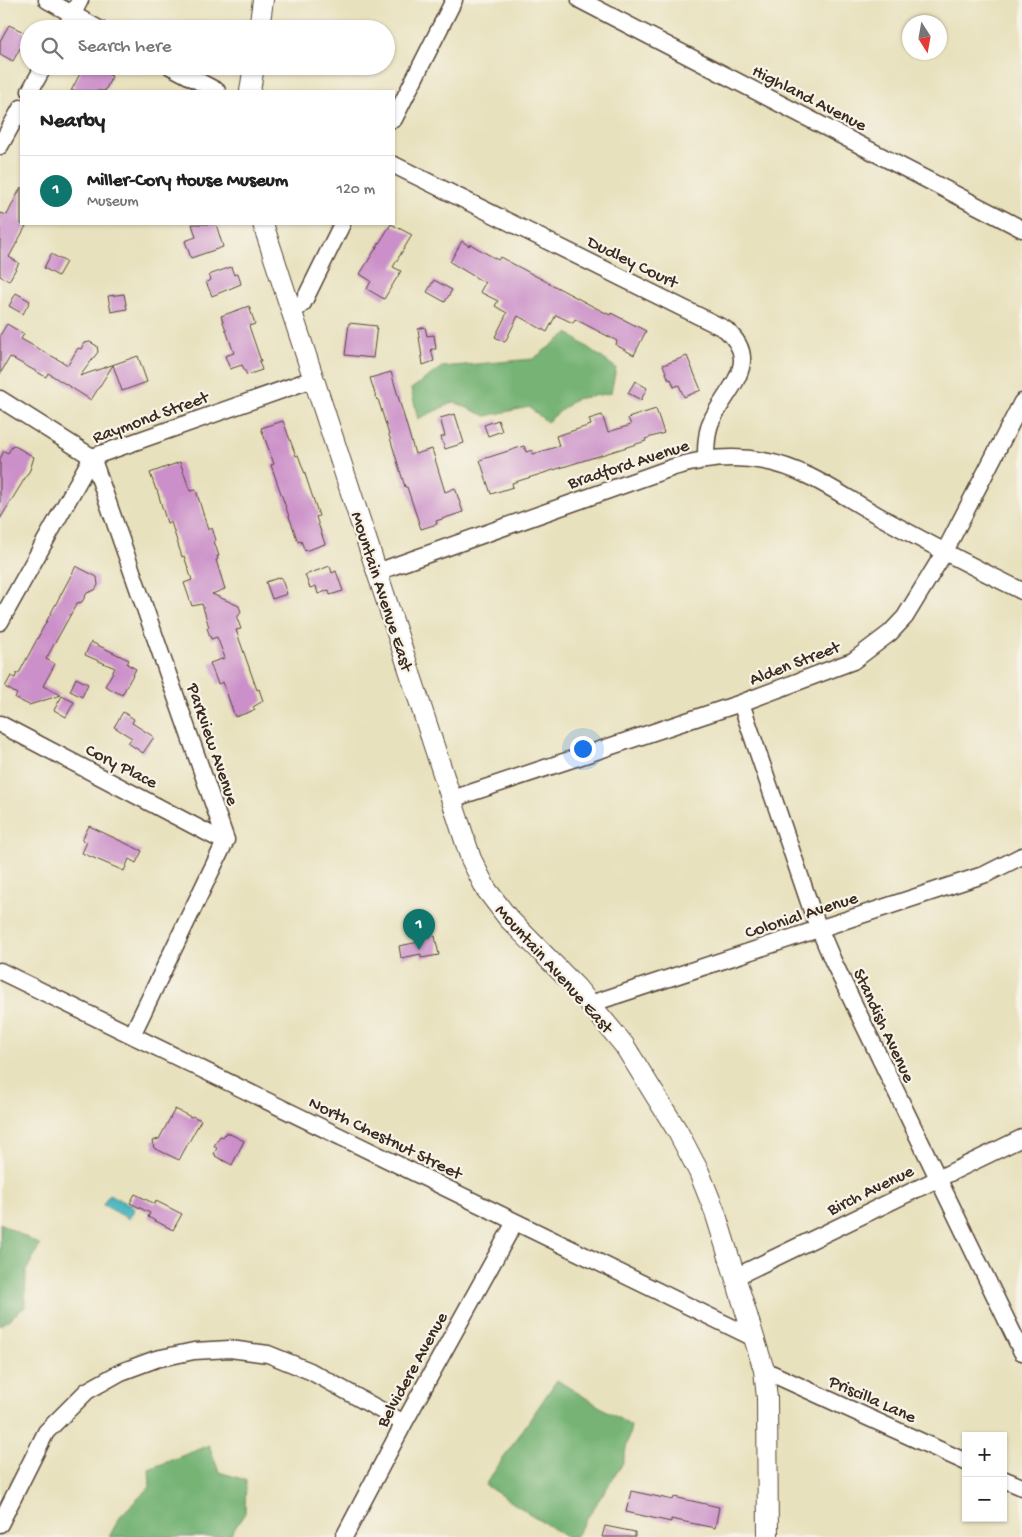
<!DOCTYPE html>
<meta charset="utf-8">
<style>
body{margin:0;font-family:"Gochi Hand",sans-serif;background:#f6f6f6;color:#222}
.controls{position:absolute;right:15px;bottom:15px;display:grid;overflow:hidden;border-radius:0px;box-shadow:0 1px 4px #0004}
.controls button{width:45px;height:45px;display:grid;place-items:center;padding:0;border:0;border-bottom:1px solid #e0e0e0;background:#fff;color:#222;font:25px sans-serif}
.compass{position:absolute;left:902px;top:15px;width:45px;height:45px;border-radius:50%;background:#fff;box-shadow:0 1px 4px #0004;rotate:169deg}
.you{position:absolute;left:582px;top:748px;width:18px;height:18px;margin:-12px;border:4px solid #fff;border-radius:50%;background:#1a73e8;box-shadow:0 0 0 8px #1a73e833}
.badge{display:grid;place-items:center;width:32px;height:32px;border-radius:50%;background:#0f766e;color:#fff;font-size:16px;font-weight:700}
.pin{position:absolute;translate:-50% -41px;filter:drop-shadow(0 1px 2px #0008)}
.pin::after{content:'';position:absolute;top:26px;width:18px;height:15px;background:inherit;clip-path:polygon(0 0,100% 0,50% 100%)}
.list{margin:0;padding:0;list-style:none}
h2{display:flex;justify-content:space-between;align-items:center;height:65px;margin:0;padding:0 20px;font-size:21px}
h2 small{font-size:16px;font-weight:400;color:#767676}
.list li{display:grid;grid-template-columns:32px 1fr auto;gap:15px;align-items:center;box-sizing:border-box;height:70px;padding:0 20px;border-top:1px solid #e0e0e0}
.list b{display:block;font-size:19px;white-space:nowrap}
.list p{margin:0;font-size:16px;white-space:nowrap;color:#767676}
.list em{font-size:16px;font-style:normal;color:#767676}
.icon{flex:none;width:28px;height:28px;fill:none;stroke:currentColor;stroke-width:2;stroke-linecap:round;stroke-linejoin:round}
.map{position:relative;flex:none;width:1022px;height:1537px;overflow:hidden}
.search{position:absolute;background:#fff;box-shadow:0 1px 4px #0004;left:20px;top:20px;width:375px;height:55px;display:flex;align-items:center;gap:12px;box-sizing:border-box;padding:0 18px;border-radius:28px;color:#767676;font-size:19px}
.panel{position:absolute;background:#fff;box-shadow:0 1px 4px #0004;left:20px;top:90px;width:375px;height:135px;border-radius:0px}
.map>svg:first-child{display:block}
.forest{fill:#76b374;stroke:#586e49}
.water{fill:#43b2bd;stroke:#3f6e6e}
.building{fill:#cb8fc9}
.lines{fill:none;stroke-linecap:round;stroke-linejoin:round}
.minor-casing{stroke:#554536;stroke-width:19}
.tertiary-casing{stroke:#554536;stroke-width:22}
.minor{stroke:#fff;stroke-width:16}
.tertiary{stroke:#fff;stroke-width:20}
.labels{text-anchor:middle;stroke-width:4.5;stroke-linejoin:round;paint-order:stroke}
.street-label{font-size:18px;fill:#3b2a1e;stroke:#f7f3e8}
</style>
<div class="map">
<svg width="1022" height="1537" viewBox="0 0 1022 1537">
<rect width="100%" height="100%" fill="#f7f3e8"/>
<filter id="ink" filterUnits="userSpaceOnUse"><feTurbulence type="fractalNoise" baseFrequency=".02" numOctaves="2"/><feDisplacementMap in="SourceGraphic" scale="10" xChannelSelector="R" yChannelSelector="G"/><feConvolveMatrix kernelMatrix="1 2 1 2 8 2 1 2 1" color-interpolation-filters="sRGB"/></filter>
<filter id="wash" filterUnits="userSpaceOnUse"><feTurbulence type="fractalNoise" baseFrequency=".0096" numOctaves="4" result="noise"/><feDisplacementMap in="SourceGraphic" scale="20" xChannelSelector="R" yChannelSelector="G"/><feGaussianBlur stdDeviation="1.12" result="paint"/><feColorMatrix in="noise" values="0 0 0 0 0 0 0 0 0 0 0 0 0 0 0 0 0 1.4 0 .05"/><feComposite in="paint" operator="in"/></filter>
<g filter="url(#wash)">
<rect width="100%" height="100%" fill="#e8e1bd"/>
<!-- forest -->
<path class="forest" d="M568,333L616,368L611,393L575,399L547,422L529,407L486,416L454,402L418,419L411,389L442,367L533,359Z
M0,1223L40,1245L26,1271L25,1307L0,1326Z
M557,1380L631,1426L623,1463L575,1537H566L485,1485Z
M209,1445L219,1472L246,1480L245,1513L229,1537H109L121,1515L150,1487L149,1469Z"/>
<!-- water -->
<path class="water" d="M109,1194L135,1208L129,1219L103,1205Z"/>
<g id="blocks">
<!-- building -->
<path class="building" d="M9,25L28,34L13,61L0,54V41Z
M84,66H105L112,70L109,75L112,76L105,91H71Z
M21,187V224L26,226L9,257L19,263L9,281L0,276V213L7,215Z
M192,224H216L223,247L191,258L185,241L196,237Z
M391,224L412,235L393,267L401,271L384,299L367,289L371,281L360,274Z
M462,241L469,246L470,244L498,260L500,257L596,308L610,315L611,313L646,331L634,355L616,345L617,341L575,319L573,323L556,315L547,332L518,316L505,342L495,337L507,313L495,306L498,301L480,292L485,283L450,262Z
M51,254L66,262L58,276L44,268Z
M231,267L234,275L238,273L241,284L212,296L206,282L211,280L209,275Z
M434,280L452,290L445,302L427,292Z
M16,293L30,301L23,314L9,306Z
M124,294L127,309L111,312L108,296Z
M249,306L255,324L249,326L261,361H259L262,370L247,375L242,365L230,369L225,356L234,353L221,316Z
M349,323L377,326L373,358L345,355Z
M7,324L24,334L21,339L68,365L78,348L81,349L84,343L90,342L97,346L98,352L80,376L138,356L147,382L122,391L113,365L91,400L48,373L46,377L10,357L0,374V335Z
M425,327L427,336L434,335L436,349H431L434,361L423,365L418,329Z
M687,356L701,390L684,397L679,385L674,387L671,379L669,380L663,365Z
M391,372L415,454L432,449L445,492L455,488L463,512L436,521L437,524L421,529L407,487H405L378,399L377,400L370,378Z
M635,381L647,388L641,400L628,393Z
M656,409L664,433L645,439L646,441L512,483L513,487L491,494L480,460L524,446L526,452L532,450L533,454L559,446L556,436L591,425L589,419L602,415L608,432L631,425L628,418Z
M455,414L464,443L445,449L441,437L445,436L440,418Z
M498,420L502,431L488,436L484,425Z
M283,421L296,456L298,455L305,474L319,516L316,517L325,544L305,551L301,541L298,542L271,465L274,464L261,428Z
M13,445L34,457L30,470L0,519V459L4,451L8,453Z
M180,462L190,491L196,490L208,530L212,528L216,540L214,541L219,556H217L218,559L216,560L225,589L212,594L239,606L241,612L237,618L241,629L236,630L257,690L259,689L263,701L253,707L255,710L235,717L223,682L218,684L210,663L225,658L217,637L211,639L207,628L209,627L202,604L192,606L184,583L192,580L184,556L182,557L171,522L167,523L157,490H156L150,473Z
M76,566L97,577L98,585L95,590L87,593L82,602L77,603L46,659L55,664L43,686L61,695L29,705L15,698L17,694L5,687L11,676L15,678L17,673H19Z
M330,566L332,573L336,571L343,591L330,595L329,590L318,594L316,586L310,588L305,575Z
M281,577L287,594L272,599L266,582Z
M91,642L129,660L127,664L136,669L122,695L105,686L115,668L85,655Z
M76,678L88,684L82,697L70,691Z
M62,696L74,702L66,717L54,710Z
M123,712L134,719L132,723L154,737L143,753L128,743L132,738L114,727Z
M89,826L142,851L136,863L129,859L124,871L82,853L87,842L82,840Z
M435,936L439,955L421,958V954L401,958L399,946L419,942V939Z
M175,1109L191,1117L192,1116L201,1120L179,1160L154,1148L152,1141L159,1139Z
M226,1132L244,1141L232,1165L215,1156L216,1155L214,1154L217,1148L214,1146L220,1136L223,1137Z
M135,1194L155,1204L156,1201L182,1214L173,1230L148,1217L150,1213L130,1203Z
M631,1491L673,1500L674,1497L719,1507L715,1528L671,1519V1522L626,1512Z
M605,1526L635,1532V1537H602Z"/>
</g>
</g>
<g filter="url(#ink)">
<use href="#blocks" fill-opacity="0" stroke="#554536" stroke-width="1"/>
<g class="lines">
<!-- minor casing -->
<g class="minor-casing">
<path id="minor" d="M47,0L99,29
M580,0L1022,229
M65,29L80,0
M170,66L217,91
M30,91L44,66
M394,119L454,0
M0,146L21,108
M394,165L725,329C765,363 724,390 710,424C706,436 706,447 706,459
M291,314L303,303L342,224
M0,399L92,457L226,840L132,1035
M377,572L674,467C704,458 733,455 764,461C805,468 841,495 877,515C925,542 973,567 1022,591
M0,622L92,457L313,379
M741,703L813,914L833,961L1022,1352
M0,724L225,842
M452,799L741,703L853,661L890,633L905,617L944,553L1022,402
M0,971L754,1338
M590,1004L986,874L1022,856
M735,1277L1022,1138
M764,1370L966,1462
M1003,1479L1022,1487
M0,1524L46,1432L87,1391L121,1372L156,1359L194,1351L230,1349L268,1354L310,1371L404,1423
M344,1537L404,1423L515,1222"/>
</g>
<!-- tertiary casing -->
<g class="tertiary-casing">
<path id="tertiary" d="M259,29L263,0
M250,91L254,66
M263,224L471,859L486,889L508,918L576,987L624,1045L678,1132L699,1172L715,1212L764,1370L767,1398L768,1537"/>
</g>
<!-- minor -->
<use href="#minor" class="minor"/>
<!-- tertiary -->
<use href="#tertiary" class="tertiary"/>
</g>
</g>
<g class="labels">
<!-- street labels -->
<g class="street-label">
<text transform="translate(810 97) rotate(27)" y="6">Highland Avenue</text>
<text transform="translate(633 261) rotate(26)" y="6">Dudley Court</text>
<text transform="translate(150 416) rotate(-20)" y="6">Raymond Street</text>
<text transform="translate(628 463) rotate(-18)" y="6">Bradford Avenue</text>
<text transform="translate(383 591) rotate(72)" y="6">Mountain Avenue East</text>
<text transform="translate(794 662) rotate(-21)" y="6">Alden Street</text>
<text transform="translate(214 744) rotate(71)" y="6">Parkview Avenue</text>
<text transform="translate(122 765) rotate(27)" y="6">Cory Place</text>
<text transform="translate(801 914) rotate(-18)" y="6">Colonial Avenue</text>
<text transform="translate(555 968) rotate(48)" y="6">Mountain Avenue East</text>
<text transform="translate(885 1025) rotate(65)" y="6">Standish Avenue</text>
<text transform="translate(386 1137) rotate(26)" y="6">North Chestnut Street</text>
<text transform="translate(870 1189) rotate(-26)" y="6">Birch Avenue</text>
<text transform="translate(411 1369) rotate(-61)" y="6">Belvidere Avenue</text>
<text transform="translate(873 1398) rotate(24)" y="6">Priscilla Lane</text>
</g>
</g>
</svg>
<div class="controls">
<button>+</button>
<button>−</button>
</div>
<svg class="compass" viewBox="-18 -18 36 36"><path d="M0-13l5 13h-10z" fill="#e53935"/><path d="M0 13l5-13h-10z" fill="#767676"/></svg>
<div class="you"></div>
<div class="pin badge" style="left:419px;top:950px">1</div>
<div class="search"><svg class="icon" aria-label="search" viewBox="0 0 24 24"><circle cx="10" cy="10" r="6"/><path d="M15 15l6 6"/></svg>Search here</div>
<section class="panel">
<h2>Nearby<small></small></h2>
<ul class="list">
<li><span class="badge">1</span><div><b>Miller-Cory House Museum</b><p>Museum</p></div><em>120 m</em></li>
</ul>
</section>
</div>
